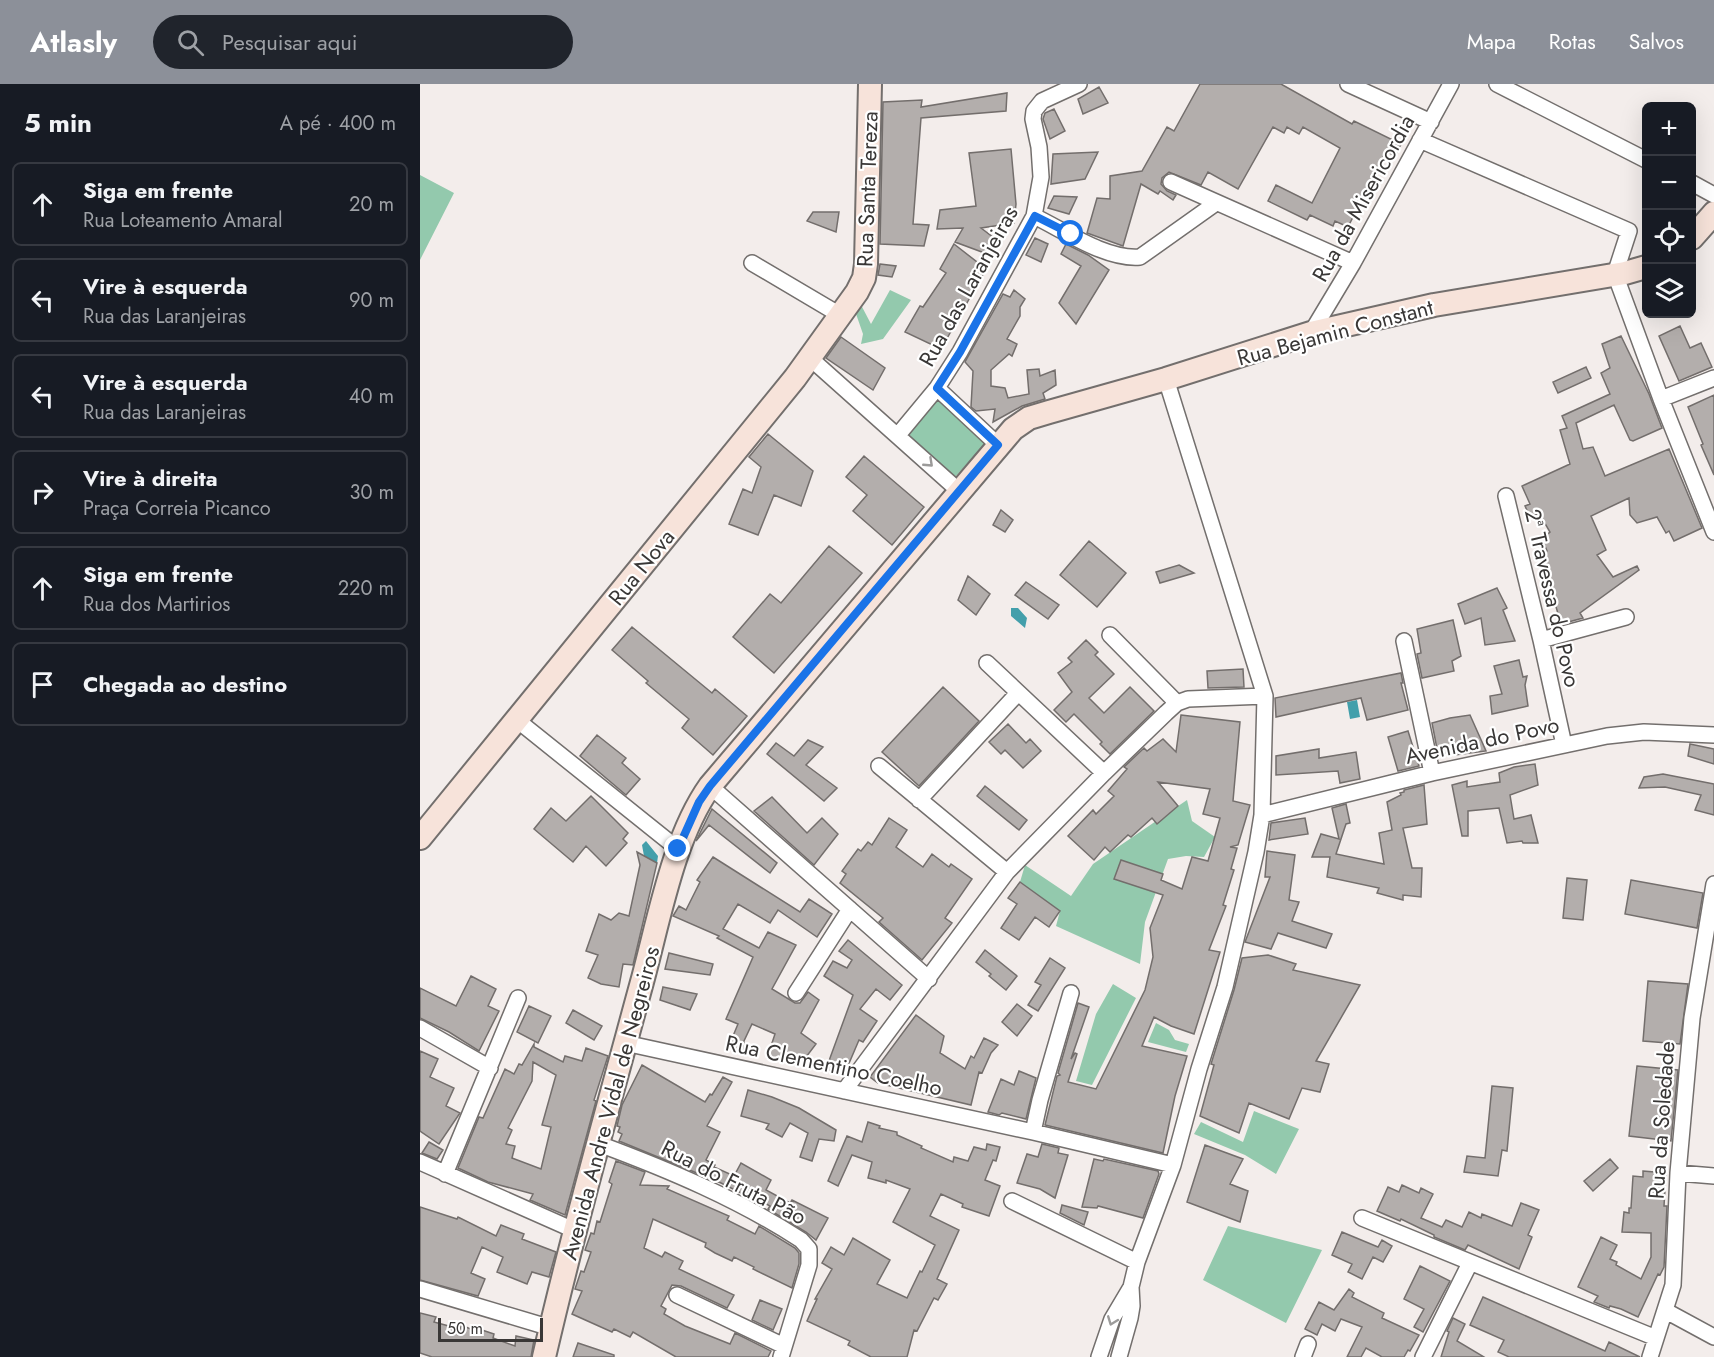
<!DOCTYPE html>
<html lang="pt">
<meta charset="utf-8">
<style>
body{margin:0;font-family:Jost,sans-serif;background:#20242c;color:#f1f3f6}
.controls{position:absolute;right:18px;top:18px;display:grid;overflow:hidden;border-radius:9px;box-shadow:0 6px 24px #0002}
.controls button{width:54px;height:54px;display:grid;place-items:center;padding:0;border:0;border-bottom:2px solid #363941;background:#171b24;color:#f1f3f6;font:30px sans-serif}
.scale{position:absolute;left:18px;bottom:15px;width:105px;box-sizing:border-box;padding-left:6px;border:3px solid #393736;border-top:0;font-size:16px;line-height:21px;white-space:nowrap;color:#393736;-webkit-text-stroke:4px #fff;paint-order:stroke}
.stop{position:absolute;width:18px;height:18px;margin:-14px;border:4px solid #1a73e8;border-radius:50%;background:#fff}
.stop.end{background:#1a73e8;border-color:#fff;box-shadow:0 2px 6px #0008}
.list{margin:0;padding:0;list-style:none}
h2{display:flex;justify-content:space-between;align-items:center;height:78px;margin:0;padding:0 24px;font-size:26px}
h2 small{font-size:20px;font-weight:400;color:#9ea1a6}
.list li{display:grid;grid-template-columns:39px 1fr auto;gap:18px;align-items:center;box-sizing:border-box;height:84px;margin:0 12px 12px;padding:0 12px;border:2px solid #363941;border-radius:9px}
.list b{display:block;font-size:22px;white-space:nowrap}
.list p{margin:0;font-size:20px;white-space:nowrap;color:#9ea1a6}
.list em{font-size:20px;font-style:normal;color:#9ea1a6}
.icon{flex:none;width:33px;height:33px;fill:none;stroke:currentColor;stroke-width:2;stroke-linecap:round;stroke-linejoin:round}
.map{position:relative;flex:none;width:1294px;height:1273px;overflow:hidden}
header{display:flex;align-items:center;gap:36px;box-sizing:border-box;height:84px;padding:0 30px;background:#8c9099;color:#fff}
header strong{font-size:28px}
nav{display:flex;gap:33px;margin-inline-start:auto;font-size:21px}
.search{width:420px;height:54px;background:#20242c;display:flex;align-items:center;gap:15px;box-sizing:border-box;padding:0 21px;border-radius:33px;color:#9ea1a6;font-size:22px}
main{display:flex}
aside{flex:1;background:#171b24}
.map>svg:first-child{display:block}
.green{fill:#93c9ad}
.water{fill:#439fab}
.building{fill:#b3aeac;stroke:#736e6c;stroke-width:1.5;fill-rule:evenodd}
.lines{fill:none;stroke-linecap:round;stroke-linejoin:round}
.street-casing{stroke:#736f6d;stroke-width:18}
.secondary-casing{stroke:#736f6d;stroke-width:26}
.street{stroke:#fff;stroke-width:15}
.secondary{stroke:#f7e3da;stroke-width:22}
.oneway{stroke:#9c9b9a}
.route{stroke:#1a73e8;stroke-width:8}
.labels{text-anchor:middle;stroke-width:4.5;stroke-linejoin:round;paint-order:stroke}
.street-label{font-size:22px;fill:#393736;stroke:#fff}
</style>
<header>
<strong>Atlasly</strong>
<div class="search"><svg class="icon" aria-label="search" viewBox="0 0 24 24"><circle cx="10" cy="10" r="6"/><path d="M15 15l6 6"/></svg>Pesquisar aqui</div>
<nav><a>Mapa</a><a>Rotas</a><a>Salvos</a></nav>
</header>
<main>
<aside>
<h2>5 min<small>A pé · 400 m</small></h2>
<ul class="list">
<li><svg class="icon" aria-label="ahead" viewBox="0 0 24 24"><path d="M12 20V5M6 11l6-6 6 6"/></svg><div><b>Siga em frente</b><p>Rua Loteamento Amaral</p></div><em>20 m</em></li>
<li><svg class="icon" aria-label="left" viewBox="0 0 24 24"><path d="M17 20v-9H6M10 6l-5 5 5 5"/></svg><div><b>Vire à esquerda</b><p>Rua das Laranjeiras</p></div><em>90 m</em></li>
<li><svg class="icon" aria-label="left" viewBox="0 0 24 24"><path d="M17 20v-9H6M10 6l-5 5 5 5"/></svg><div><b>Vire à esquerda</b><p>Rua das Laranjeiras</p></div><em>40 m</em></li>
<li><svg class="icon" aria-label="right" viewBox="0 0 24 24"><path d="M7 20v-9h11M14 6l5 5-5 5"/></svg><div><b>Vire à direita</b><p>Praça Correia Picanco</p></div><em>30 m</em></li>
<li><svg class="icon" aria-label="ahead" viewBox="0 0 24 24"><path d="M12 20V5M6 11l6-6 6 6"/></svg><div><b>Siga em frente</b><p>Rua dos Martirios</p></div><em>220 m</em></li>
<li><svg class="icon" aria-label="arrive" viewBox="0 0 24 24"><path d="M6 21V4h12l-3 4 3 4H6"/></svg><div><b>Chegada ao destino</b></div></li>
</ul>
</aside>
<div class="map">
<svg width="1294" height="1273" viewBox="0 0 1294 1273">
<rect width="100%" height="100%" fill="#f3edeb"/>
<!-- green -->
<path class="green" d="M0,91L34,109L0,176Z
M470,206L491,216L463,255L441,260L443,250L435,227L440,219L451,240Z
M518,312L568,357L535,393L485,350Z
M767,716L772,737L795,753L784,773L766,772L748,775L725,838L720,880L636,842L640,827L600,798L605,781L651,812L673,780Z
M693,900L716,914L672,1001L656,997L676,930Z
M736,939L749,946L755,956L769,960L766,968L728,958Z
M834,1027L879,1045L856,1090L825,1071L774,1050L781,1038L823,1058Z
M808,1142L902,1166L866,1239L783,1196Z"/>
<!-- water -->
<path class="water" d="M591,524H598L607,534L605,544L591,532Z
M937,616L940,633L930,635L927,618Z
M226,757L238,772L237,779L224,772L222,761Z"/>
<!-- building -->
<path class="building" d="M780,0H861L932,40L934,37L981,60L975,72L966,67L928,143L915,137L913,142L890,131L887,136L848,117L856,101L892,119L920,64L883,43L879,50L867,43L864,49L853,43L818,105L788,88L781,101L749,88L742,94L741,100L747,107L756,111L753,116L740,107L738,110L721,100L703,162L667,149L677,114L690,115V92L722,87L747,43L754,47Z
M679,3L688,19L663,30L658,15Z
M587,9L586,27L501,34L493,140L509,141L504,162L460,160L463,18L502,16L501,23Z
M634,25L645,47L630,55L623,35L625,29Z
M591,65L596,120L594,139L561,144L578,157L570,171L535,158L543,144L517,145L520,126L556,122L549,69Z
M678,68L665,95L631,100L633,70Z
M634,112L657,113L649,130L628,124Z
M393,128H419L416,148L387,137Z
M615,154L628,160L621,178L606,171Z
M534,160L566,185L521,265L485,248L500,222L503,223L526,189L520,185Z
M646,160L668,171L689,186L656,240L639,219L661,182L641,170Z
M460,180L476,182L472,193L458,191Z
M594,206L605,215L600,223V232L587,255L597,260L592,272L589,270L571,286V302L585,304L588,314L609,310L607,286L619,285L620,292L635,286L636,301L623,309L625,315L602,322L573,338L575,325L556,327L551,323L553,287L545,278L583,210L590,213Z
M1260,242L1270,264L1281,259L1292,283L1259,297L1239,252Z
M1201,252L1229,310L1242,344L1213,357L1210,356L1194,321L1156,339L1163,365L1173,363L1185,392L1249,365L1282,444L1254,457L1249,447L1246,449L1237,433L1217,439L1210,431L1209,414L1171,432L1186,466L1177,471L1193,493L1217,482L1219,486L1160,529L1163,534L1141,540L1132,509L1135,508L1119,471L1127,467L1122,455L1130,448L1119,429L1110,433L1105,422L1110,420L1102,402L1150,380L1140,346L1147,344L1142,332L1190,310L1181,289L1190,284L1182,260Z
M421,253L465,284L453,306L406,274Z
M1166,283L1171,294L1138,309L1133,298Z
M1294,311V391L1281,361L1283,360L1268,323Z
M348,350L393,387L381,422L354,411L338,451L309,440L323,405L332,409L341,383L329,373Z
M444,372L504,423L472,461L433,427L447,411L426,393Z
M581,426L593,436L585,448L573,441Z
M669,457L706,489L677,523L640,491Z
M409,462L442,489L354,589L313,553L350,510L361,519Z
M759,481L774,489L740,499L736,488Z
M548,492L570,510L556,531L538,516Z
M606,498L639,521L628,535L595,511Z
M1077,504L1087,524L1083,526L1095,557L1065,561L1061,534L1045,540L1038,520Z
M1033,536L1041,572L1032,577L1034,587L1002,594L997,570L1001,569L997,545Z
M212,543L292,609L295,605L327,632L293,671L262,644L269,635L226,599L228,597L192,566Z
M666,556L678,568L675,571L694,590L669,614L684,629L710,603L734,627L690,670L680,660L682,658L654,630L646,638L634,626L652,608L638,589L652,578L648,574Z
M1099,576L1103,593L1107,592L1105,601L1108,622L1072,630L1070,612L1082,610L1074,582Z
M823,585L824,603L788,604L787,587Z
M981,589L983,599H981L988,626L947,636L941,614L856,633L855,614Z
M523,603L559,637L499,702L462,668Z
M761,631L820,638L813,717L830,721L818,761L810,763L817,764L811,785L814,786L803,821L806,822L789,866L800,868L774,950L751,942L734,933L722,962L767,972L755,1012L743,1069L625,1041L637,992L640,991L638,989L658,919L669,923L651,975L655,969L657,970L648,998L676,1005L725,906L733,873L730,844L743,811L694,795L701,776L743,790L741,796L762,805L772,773L788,777L800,734L783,730L790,705L738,698L758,722L737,740L732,734L711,753L708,751L690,768L685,763L674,776L648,752L673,726L676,730L694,712L688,707L707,685L704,683L724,664L727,667L743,655L756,668Z
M1050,631L1066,667L1035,671L1034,668L1018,670L1012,639L1030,634Z
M588,640L606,659L610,655L621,667L603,684L585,666L581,670L569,658Z
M988,647L999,682L978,687L968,653Z
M177,651L206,674L202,679L220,695L206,711L160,672Z
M388,656L403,663L386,681L417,704L404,717L347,670L356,659L374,672Z
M1270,660L1294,665V680L1268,672Z
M899,665V674L936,668L940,695L920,699L918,687L856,691V672Z
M1115,680L1118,701L1090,711L1094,735L1111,731L1118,759H1103L1102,757L1087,759L1079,724L1048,727V752H1042L1032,701L1047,697V703L1080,698L1079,689L1094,683Z
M1243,690L1294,700V731L1275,726L1281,711L1245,703L1219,704L1224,693Z
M1004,701L1007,740L983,744L992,784H1002L1001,813L983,811V816L957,809L959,804L907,793L910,773H892L901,750L919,755L912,724L926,720L930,739L926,740L916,770L964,780L959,749L972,746L967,718L981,711L980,709L984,708V706Z
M565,702L607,736L599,746L557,712Z
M171,712L208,749L203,755L207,759L186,782L166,762L153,778L114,745L131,724L146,737Z
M352,713L387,749L402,734L418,750L394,781L334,727Z
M292,725L357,779L350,789L289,741L276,757Z
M469,734L487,746L476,763L503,783L512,770L529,783L531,780L552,795L525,834L532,839L502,876L459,838L463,834L420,799L426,790L422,787L438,765L441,767L448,758L452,761Z
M885,734L888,750L849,756L851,739Z
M847,767L875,771L869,816L879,818L872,837L912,850L906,864L858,849L851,865L825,858L850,793H845Z
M217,768L237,779L213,881L203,880L199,903L181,900L168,894L178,871L166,867L179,830L191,836L199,829L209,832L220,781Z
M293,773L380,828L389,815L412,830L397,853L358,826L350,839L318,820L303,845L339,864L348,848L376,861L352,905L375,919H380L388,908L399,916L381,949L396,960L380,981L365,973L363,977L347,974L355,950L332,940L324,957L323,968L308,964L318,940L306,935L333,873L297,854L299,852L253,832L259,822L266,826L280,798L277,796Z
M1147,794L1167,796L1163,836L1143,834Z
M1211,796L1283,809L1277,844L1205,830Z
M600,798L640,827L629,843L615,833L599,856L581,844L597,820L588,814Z
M428,856L482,901L470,916L456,905L440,925L457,937L443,958L439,956L424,991L406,985L433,911L404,892L413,877L427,884L432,876L419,867Z
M565,866L597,892L586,906L569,892L571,890L556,878Z
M249,869L293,880L290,891L245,885Z
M848,871L876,880L873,886L940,901L896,977L909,980L900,1008L882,1004L869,1035L829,1019L819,1049L780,1032L794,981L791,980L814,906L822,874Z
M630,874L645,884L618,927L608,921L621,901L615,898Z
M51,892L76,905L68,922L79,927L59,967L29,948L0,934V904L36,922Z
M1228,897L1268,900L1260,960L1223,957Z
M243,903L277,910L270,926L240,916Z
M597,920L612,932L597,952L582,938Z
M109,922L131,932L118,959L97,948Z
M153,926L182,942L174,956L146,939Z
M496,931L524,952L520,969L545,985L551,972L554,974L564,954L578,961L571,969L562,989L559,988L551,1021L458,999L450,993Z
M114,960V963L143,978L145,972L162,977L166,964L188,972L174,1016L176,1017L145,1131L110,1116L113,1110L68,1098L38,1084L59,1033L63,1034L85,985L94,990L99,980L102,981ZM113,978L136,991L122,1041L131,1043L121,1085L92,1074L95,1062L86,1060L92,1046L88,1044L112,997Z
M0,967L18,975L10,993L34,1004L26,1022L40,1029L19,1060L0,1047Z
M222,981L285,1018L290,1010L292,1011L303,993L312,998L287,1042L300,1048L286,1076L295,1081L294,1083L314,1092L321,1079L351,1096L346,1106L370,1119L372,1116L408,1134L396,1156L386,1148L348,1125L350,1122L322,1107L321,1109L301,1099L199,1057L202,1050L198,1048L200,1043L197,1042L202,1021Z
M1217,982L1258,986L1251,1057L1209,1052Z
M599,987L616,994L606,1035L582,1029L579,1031L568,1028L581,995L594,1001Z
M1072,1002L1093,1004L1087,1067L1082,1066L1078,1092L1044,1088L1047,1072L1065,1074Z
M328,1006L352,1013L379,1024L416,1046L414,1057L399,1055L392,1077L380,1073L388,1049L370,1039L362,1053L346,1045L349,1040L321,1032Z
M448,1038L460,1042L459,1044L477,1048V1051L502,1062L501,1064L533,1078L534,1073L548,1077L554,1063L566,1066L567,1060L580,1063L576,1077L573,1076L565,1096L580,1102L569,1132L542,1123L543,1120L521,1110L510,1132L539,1146L517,1195L527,1200L518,1216L514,1214L497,1247L494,1246L487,1273H451L428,1261L430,1257L387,1237L397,1215H395L412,1185L402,1179L411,1163L424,1171L433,1154L470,1176L457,1200L487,1214L500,1187L502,1188L515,1161L473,1138L490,1105L466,1096V1099L448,1094L452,1078L432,1071L418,1102L408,1097L427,1052L442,1058Z
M9,1058L23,1066L17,1075L2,1069Z
M622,1060L639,1064L638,1069L648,1071L635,1114L620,1105L597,1099L607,1070L618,1073Z
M785,1061L823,1075L810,1100L828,1107L820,1138L767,1118Z
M674,1075L683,1077L684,1075L738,1087L739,1090L723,1134L678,1122L677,1124L662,1123Z
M1190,1075L1198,1084L1173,1107L1164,1097Z
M196,1077L225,1088L220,1101L249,1102L247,1105L309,1132L307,1136L335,1150L339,1142L375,1164L379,1169V1180L372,1204L333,1185L334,1183L314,1173L312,1177L295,1169L285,1163L286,1159L233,1135L224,1164L242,1173L245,1168L263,1177L259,1185L314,1211L307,1224L261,1202L252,1201L241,1222L246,1225L244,1230L265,1242L310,1260L315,1249L351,1267L348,1273H256L213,1248L210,1253L194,1245L192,1248L152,1230L162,1207L155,1205L161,1187L164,1188L171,1168L165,1166L171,1149L174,1150L177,1137L180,1138L192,1100L189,1098Z
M1223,1087L1246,1089L1244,1122H1247L1244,1183L1240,1191L1238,1190L1218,1233L1201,1225L1190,1222L1189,1224L1174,1218L1178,1212L1158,1203L1181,1153L1197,1161L1190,1175L1197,1178L1196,1181L1221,1195L1231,1173V1149L1202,1148L1204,1128L1209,1129V1124H1211L1213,1092L1223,1093Z
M982,1101L999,1109L1001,1104L1013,1110L1001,1134L1022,1143L1026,1136L1042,1143L1049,1128L1061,1134L1062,1130L1092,1142L1101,1119L1119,1126L1108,1151L1112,1153L1099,1185L1048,1161L1045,1166L1014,1153V1151L981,1135L980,1137L957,1127L968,1103L979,1108Z
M642,1121L668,1128L664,1141L640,1129Z
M0,1123L37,1135L38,1133L76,1152L81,1141L104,1150L102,1155L136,1168L129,1193L112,1188L107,1200L77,1188L83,1173L62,1163L51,1189L65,1195L58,1212L0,1196Z
M922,1148L958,1163L962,1156L972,1162L963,1178L953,1173L942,1195L928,1188L932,1180L912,1171Z
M1000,1182L1030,1197L1003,1248L994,1243L1004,1225L984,1215Z
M929,1205L934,1209L932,1213L964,1229L962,1234L999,1251L990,1267L988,1266L984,1273H962L946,1264L941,1273H927L942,1243L921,1235L915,1247L902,1240L897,1251L885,1245L899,1218L914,1226Z
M1063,1213L1185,1267L1189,1258L1220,1273H1089L1078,1268L1084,1256L1050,1241Z
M340,1216L362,1225L353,1246L332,1236Z
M0,1229L16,1233L14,1238L40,1245L41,1241L58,1248L59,1245L74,1250L73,1254L95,1262L96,1252L114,1256L111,1273H12L0,1269Z
M1033,1234L1045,1240L1037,1257L1064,1273H1021L1029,1248L1027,1247Z
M158,1259L194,1271V1273H153Z"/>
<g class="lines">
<!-- street casing -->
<g class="street-casing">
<path id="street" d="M928,0L1011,38
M1077,0L1226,76
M1000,56L1209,147L1195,190L1241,315L1294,448
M751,98L933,179
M1272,99L1294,111
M614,132C645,147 686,176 720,173L796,119
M332,179L420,231
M891,249L933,179L1031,0
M390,274L539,407
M517,304L578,361
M1241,315L1294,294
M478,351L517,304L540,268L614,132L621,93L619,63L613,35L614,27L622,17L659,0
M1086,412L1121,556L1144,661
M690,551L757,619
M1121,556L1206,533
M984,557L1012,689
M567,579L684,689
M97,636L258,765
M459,682L587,788
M290,702L509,895
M499,716L598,609
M842,731L1012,689L1187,652L1224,648L1294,651
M376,909L430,825
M0,944L70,984
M205,959L613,1048L753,1081
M424,1007L587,788L684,689L746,629L757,619L768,615L845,612
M613,1048L620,1016L651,909
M179,1060C249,1086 318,1115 381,1156L389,1165V1181L361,1273
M0,1078L156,1147
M1258,1089L1294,1092
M25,1090L98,914
M592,1117L717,1178
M942,1134L1236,1254
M0,1205L131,1244
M257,1211L364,1262
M1246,1227L1294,1253
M679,1273L692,1235L711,1203
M699,1273L710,1234L712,1222L711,1203L717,1178L753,1081L779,985L805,903L836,768L842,731L845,612L746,295
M883,1273L888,1260
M1003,1273L1050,1179
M1230,1273L1253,1201L1258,1089L1272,934L1294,800"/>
</g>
<!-- secondary casing -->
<g class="secondary-casing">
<path id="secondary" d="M1272,154L1294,129
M0,754L375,294L437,208L444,194L446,180L450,0
M124,1273C153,1148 188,1023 222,898C239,836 253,754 290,702L593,345L609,334L629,328L746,295L891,249L1014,221L1205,189L1226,183"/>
</g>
<!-- street -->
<use href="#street" class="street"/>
<!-- secondary -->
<use href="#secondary" class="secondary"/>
</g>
<!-- one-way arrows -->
<defs><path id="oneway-chevron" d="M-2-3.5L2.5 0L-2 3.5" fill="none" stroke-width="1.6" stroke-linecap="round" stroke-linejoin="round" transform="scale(1.5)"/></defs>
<g class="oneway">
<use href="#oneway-chevron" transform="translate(509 379) rotate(43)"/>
<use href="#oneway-chevron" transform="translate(692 1237) rotate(111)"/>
</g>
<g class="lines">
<!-- route -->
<path class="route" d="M258,765L279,718L290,702L578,361L517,304L540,268L615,132L651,150"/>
</g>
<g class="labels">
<!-- street labels -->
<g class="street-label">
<text transform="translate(447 105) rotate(-88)" y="8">Rua Santa Tereza</text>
<text transform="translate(943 114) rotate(-61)" y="8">Rua da Misericordia</text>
<text transform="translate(548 202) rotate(-61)" y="8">Rua das Laranjeiras</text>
<text transform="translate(915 248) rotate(-15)" y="8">Rua Bejamin Constant</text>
<text transform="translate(221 483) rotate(-51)" y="8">Rua Nova</text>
<text transform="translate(1133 514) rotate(77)" y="8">2ª Travessa do Povo</text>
<text transform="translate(1062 656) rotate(-12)" y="8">Avenida do Povo</text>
<text transform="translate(414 981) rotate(12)" y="8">Rua Clementino Coelho</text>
<text transform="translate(190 1019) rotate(-75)" y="8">Avenida Andre Vidal de Negreiros</text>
<text transform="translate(1241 1036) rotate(-86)" y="8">Rua da Soledade</text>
<text transform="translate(314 1098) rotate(27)" y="8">Rua do Fruta Pão</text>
</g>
</g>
</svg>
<div class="controls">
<button>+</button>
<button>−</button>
<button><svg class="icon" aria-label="locate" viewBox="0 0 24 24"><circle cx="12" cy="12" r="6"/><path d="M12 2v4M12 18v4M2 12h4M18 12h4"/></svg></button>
<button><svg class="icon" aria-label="layers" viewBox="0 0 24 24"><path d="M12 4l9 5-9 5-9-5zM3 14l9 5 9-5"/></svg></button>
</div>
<div class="scale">50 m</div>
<div class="stop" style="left:651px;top:150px"></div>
<div class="stop end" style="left:258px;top:765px"></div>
</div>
</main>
